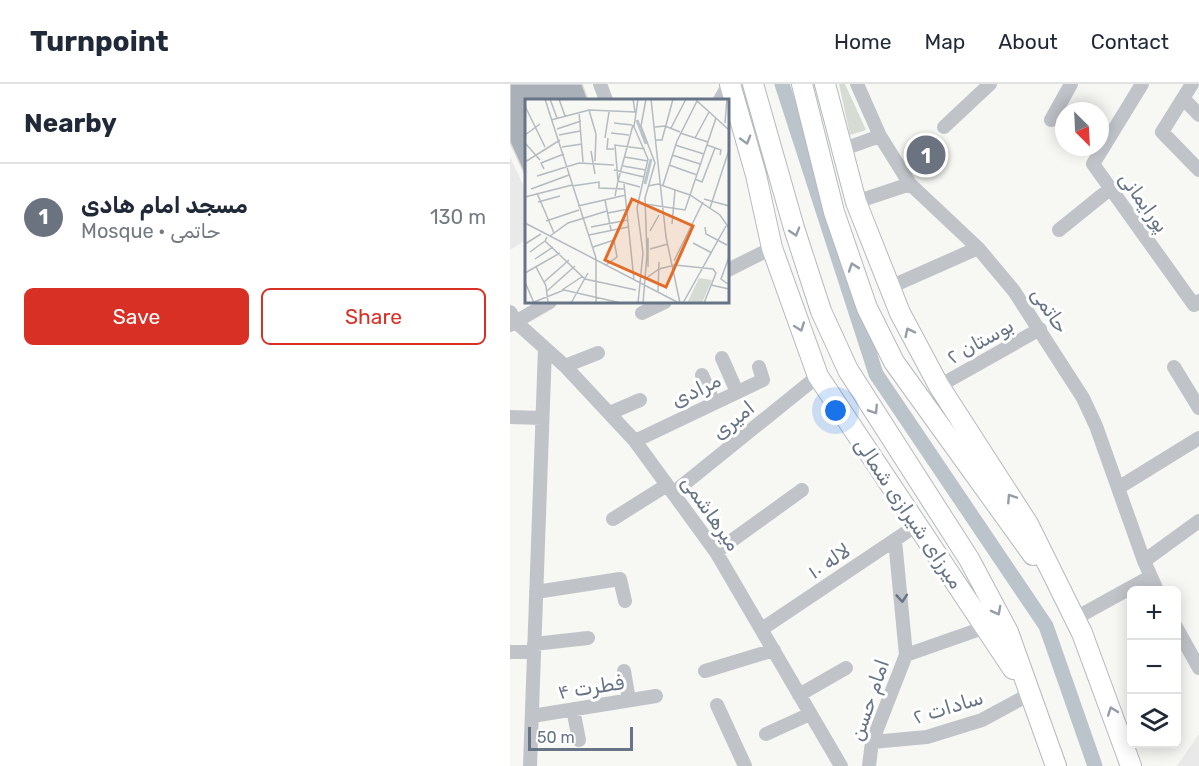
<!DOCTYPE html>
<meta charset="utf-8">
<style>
body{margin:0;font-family:Rubik,Cairo,sans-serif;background:#f2f2f3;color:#1f2937}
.controls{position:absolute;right:18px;bottom:18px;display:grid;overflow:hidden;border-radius:9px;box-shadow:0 3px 15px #0003}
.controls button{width:54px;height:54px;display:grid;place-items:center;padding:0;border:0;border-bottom:2px solid #e0e1e3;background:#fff;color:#1f2937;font:30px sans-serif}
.compass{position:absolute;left:545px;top:18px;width:54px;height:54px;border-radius:50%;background:#fff;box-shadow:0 3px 15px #0003;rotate:156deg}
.scale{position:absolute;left:18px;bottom:15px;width:105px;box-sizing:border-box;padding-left:6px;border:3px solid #667486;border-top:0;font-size:16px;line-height:21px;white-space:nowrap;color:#667486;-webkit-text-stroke:4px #fff;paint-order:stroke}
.you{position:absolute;left:326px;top:327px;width:21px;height:21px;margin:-15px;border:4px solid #fff;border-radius:50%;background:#1a73e8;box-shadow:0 0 0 9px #1a73e833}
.badge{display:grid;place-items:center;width:39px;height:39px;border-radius:50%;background:#d93025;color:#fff;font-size:20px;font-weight:700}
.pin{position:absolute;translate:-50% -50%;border:3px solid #fff;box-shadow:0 2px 6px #0006}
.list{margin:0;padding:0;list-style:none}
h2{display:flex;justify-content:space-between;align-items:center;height:78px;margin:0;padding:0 24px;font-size:26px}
h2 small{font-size:20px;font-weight:400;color:#747a83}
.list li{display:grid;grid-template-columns:39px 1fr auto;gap:18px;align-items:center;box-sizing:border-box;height:108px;padding:0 24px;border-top:2px solid #e0e1e3}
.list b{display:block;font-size:22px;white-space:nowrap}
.list p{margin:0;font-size:20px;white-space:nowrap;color:#747a83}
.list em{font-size:20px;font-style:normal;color:#747a83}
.actions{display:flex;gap:12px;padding:18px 24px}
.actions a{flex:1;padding:14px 0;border:2px solid #d93025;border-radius:9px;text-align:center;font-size:21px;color:#d93025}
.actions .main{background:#d93025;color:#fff}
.icon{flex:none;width:33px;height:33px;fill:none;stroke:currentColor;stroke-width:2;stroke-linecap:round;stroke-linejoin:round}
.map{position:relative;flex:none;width:689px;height:682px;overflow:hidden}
header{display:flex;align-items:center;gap:36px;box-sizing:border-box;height:84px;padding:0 30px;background:#fff;border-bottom:2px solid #e0e1e3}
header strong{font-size:28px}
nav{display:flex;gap:33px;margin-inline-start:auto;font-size:21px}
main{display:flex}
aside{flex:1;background:#fff}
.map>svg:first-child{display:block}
.built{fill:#e8e9e8}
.green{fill:#d6dcd4}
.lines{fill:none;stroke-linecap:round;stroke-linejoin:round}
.canal{stroke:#bbc4ca;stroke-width:15}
.building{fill:#a9b0b8;stroke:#d9d9d7;stroke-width:1.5}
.secondary-casing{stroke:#b5b9bf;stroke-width:22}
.street{stroke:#c0c4c9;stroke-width:14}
.secondary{stroke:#fff;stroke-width:20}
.oneway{stroke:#949eaa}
.oneway2{stroke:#667486}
.labels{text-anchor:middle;stroke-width:6;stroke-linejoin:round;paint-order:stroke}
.street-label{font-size:20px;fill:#667486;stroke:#fff}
.inset-river{fill:none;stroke:#bbc4ca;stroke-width:3}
.inset-road{fill:none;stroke:#b4bbc1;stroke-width:1.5}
.view{fill:#e36c29;fill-opacity:0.15;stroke:#e36c29;stroke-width:3}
.inset-edge{fill:none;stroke:#667486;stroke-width:3}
</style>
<header>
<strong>Turnpoint</strong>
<nav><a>Home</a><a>Map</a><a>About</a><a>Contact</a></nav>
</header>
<main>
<aside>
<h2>Nearby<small></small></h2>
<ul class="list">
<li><span class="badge" style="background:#6b7280">1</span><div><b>مسجد امام هادی</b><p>Mosque · حاتمی</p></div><em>130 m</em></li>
</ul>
<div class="actions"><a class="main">Save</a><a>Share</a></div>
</aside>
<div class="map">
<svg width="689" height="682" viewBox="0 0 689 682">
<rect width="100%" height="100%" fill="#f7f7f4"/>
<!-- built -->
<path class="built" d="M0,73L16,107V156L0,166Z
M689,650V682H667Z"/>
<!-- green -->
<path class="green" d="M329,0H335L356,46L340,51Z"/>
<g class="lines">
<!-- canal -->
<path class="canal" d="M272,0L366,290L536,542L585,682"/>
</g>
<!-- building -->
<path class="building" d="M0,0H72L78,16H16V93L0,58Z"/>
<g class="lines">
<!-- secondary casing -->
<g class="secondary-casing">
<path id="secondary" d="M220,0L246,91L262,164L308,292L503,585
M243,0L284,144L311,227L338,286L459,475L498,548L546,682
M292,0L324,128L357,224L384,278L523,471
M315,0L346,118L390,229L429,302L518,440L572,549L621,682"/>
</g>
<!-- street -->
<path class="street" d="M90,0L96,16
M347,0L370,52L400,100L468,164L504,207L573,314L586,342L634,477L647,506
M632,0L583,80L684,221L689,217
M682,0L652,48L689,86
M673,14L689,31
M210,16L219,0
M541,36L561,0
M434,43L480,0
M331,66L370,52
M346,118L400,100
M549,146L601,104
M218,186L262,164
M380,203L468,164
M0,228L7,239L55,282L125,357L206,468L331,682
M132,229L155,218
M0,241L40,218
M212,274L227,308
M55,282L88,269
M664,283L689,324
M192,291L204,319
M429,302L530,245
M100,329L130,316
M0,333L32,334
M125,357L253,296L249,283
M608,404L689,354
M163,409L308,292
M103,435L157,401
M206,468L292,406
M634,477L689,437
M26,508L110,495L115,517
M564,535L640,493
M666,543L689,584
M252,545L407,441
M24,560L78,554
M0,568H24
M396,571L476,543
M114,587L119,616
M195,587L264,566
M289,611L336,584
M207,621L235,682
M63,625L69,656
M22,632L146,612
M256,650L300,630
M362,658L417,653L472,636L520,610
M20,682L35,264
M359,682L362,658L396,571L385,456"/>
<!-- secondary -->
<use href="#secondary" class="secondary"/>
</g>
<!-- one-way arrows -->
<defs><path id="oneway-chevron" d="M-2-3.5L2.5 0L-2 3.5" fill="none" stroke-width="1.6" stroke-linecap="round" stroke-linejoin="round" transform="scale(1.5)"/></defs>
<g class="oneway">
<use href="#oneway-chevron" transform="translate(236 56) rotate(74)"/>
<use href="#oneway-chevron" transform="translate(285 148) rotate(73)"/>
<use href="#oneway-chevron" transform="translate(343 183) rotate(-109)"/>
<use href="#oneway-chevron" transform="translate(290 243) rotate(70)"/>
<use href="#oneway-chevron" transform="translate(399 248) rotate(-116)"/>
<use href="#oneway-chevron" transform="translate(364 326) rotate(57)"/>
<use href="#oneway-chevron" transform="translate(501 414) rotate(-123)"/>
<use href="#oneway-chevron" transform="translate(487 527) rotate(62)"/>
<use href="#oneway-chevron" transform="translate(602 627) rotate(-110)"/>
</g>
<use class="oneway2" href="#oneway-chevron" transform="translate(392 514) rotate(86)"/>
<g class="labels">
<!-- street labels -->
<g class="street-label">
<text transform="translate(634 118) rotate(54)" y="7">پورایمانی</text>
<text transform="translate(540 226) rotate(56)" y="7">حاتمی</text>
<text transform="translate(470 257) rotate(-29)" y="7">بوستان ۲</text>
<text transform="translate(186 306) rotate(-26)" y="7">مرادی</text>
<text transform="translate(223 336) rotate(-39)" y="7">امیری</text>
<text transform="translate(201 429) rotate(55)" y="7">میرهاشمی</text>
<text transform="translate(399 429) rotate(56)" y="7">میرزای شیرازی شمالی</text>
<text transform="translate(319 477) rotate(-34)" y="7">لاله ۱۰</text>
<text transform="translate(81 603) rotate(-9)" y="7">فطرت ۴</text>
<text transform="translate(359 616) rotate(-71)" y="7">امام حسن</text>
<text transform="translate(438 623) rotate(-17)" y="7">سادات ۲</text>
</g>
</g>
<!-- overview -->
<g transform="translate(15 15)">
<rect width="204" height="204" fill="#f7f7f4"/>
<path d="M174,179L187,181L177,204H162Z" fill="#d6dcd4"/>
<path class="inset-river" d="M112,21L121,45M120,85L126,60"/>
<path class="inset-road" d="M20,0L71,159V204M25,0L32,19M34,0L40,17M113,0L109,28L123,60L112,109L118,154L113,204M126,0L141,138L155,204M170,0L204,31M0,7L20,48M64,11L71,35L70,62M54,13L58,63M26,21L64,11L110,13L108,0M89,24L107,26M200,24L202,0M108,26L93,82L115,88M130,28L140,27L155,33M146,29L161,0M32,30L56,22M86,34L104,36M155,34L183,43M0,36L15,25M34,36L55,32M80,39L84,13M83,39L82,50H89M170,39L184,13M131,41H137L148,0M0,44L15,61M150,46L179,55M182,46L196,51L195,56M37,48L57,45M66,52L70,75M147,56L175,65M100,58L123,62M0,63L35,41M144,66L172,76M98,67L121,71M19,70L16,64L39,55M89,71L119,78M12,77L54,64L89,66M170,80L177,83L190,49M99,85L109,181M138,86L152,42L172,2M47,87L74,83V89L100,90M123,87L133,85L165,96L195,116L204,129M6,90L44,76M12,94L29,134M90,97L93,82L90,46L120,50M0,98L47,86M179,100L204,107M80,101L86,131M13,103L35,97M120,105L160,111L191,19M53,107L101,96M185,109L204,51M83,114L103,110M21,122L54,111M0,124L154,204M147,125L150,91M66,128L103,121M180,128L181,135L202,146M125,132L134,116M64,136L103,128M25,137L43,124L82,112M22,138L20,142L60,180L111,191M168,144L187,154M0,145L16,135M68,148L89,141L92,158L81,166M125,150L143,145M5,153L20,142M10,160L28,148M149,162L178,103M11,168L21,187L23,204M123,168V139M0,174L35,154M120,180L134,170L150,166L188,170L191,174L179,204M0,183L9,204M19,183L44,161M203,185L196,180L204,158M186,186L204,190M37,191L58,177M22,192L50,167M133,193L134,163M9,203L39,191L96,204M46,204L63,174M118,204L122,155L120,99L130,64L116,27L121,0M158,204L201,127"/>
<path class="view" d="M107,100L168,127L141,188L80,161Z"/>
<rect width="204" height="204" class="inset-edge"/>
</g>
</svg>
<div class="controls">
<button>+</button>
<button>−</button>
<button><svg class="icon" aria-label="layers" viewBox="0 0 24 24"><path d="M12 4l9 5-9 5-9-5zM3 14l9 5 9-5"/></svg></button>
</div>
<svg class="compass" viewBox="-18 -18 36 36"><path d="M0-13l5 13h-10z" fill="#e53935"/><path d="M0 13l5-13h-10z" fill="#747a83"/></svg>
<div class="scale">50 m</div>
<div class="you"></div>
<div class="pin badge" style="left:416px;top:71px;background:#6b7280">1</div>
</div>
</main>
